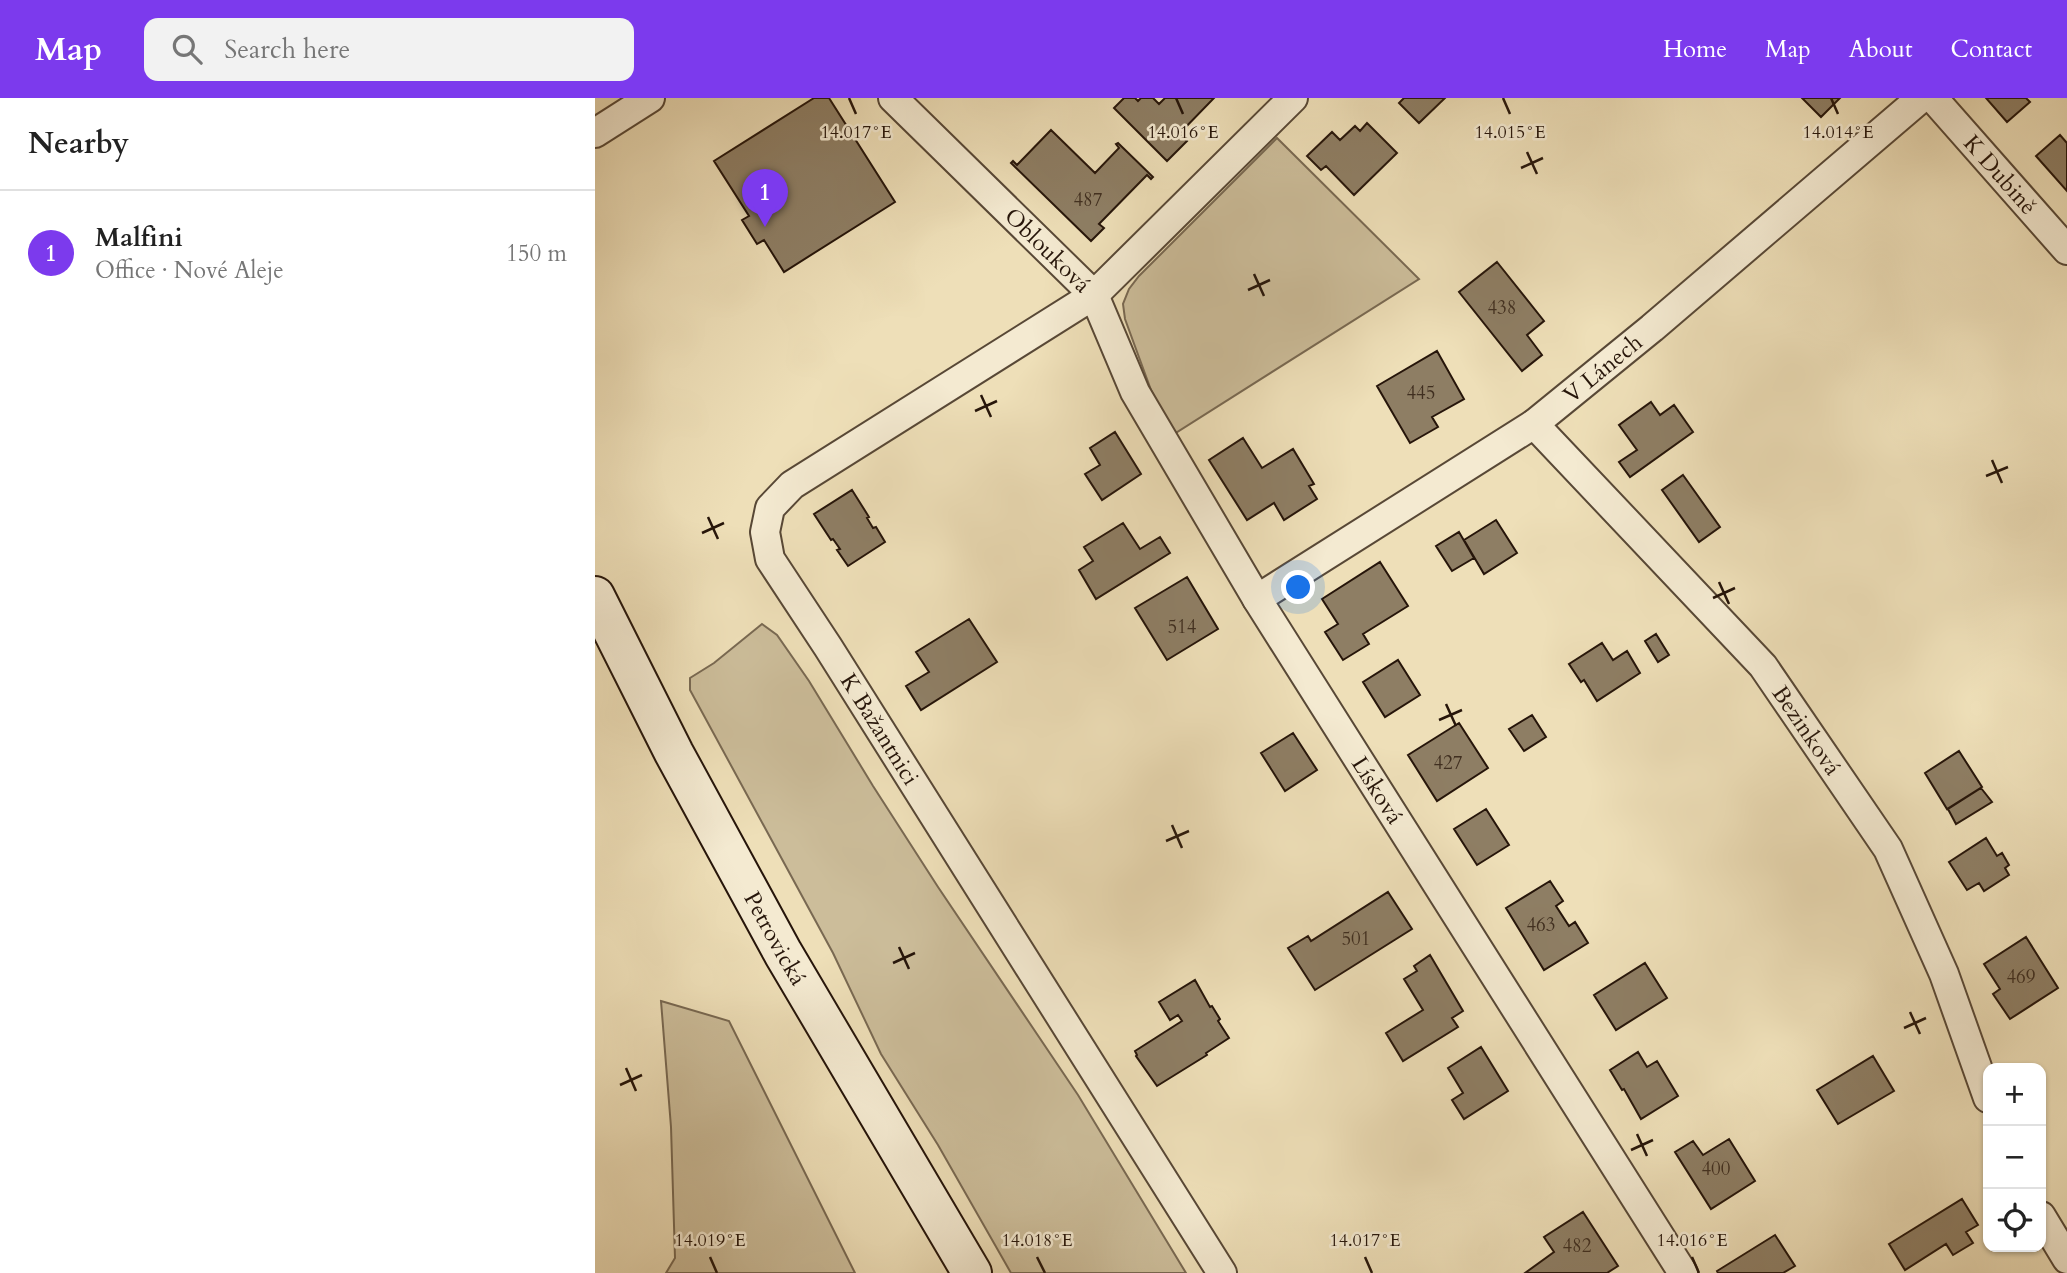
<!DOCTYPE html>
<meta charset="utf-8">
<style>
body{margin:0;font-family:Cardo,serif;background:#f2f2f2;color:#222}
.controls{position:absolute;right:21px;bottom:21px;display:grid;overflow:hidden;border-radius:14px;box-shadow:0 2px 5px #0004}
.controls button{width:63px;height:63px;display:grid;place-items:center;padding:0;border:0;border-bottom:2px solid #e0e0e0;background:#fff;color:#222;font:35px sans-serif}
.you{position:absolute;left:704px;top:490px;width:24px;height:24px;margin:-18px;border:5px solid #fff;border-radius:50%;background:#1a73e8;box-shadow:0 0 0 10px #1a73e833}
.badge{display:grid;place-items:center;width:46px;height:46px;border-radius:50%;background:#7c3aed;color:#fff;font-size:23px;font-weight:700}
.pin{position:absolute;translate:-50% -58px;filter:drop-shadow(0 2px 4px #0008)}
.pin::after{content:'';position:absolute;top:37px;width:24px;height:21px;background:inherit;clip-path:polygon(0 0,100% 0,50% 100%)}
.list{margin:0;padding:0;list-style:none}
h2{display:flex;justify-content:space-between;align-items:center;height:91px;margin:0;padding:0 28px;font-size:30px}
h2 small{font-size:23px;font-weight:400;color:#767676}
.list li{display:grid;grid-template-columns:46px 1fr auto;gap:21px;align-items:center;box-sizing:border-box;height:126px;padding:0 28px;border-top:2px solid #e0e0e0}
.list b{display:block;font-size:26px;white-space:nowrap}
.list p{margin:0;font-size:23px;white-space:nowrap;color:#767676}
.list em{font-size:23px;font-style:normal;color:#767676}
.icon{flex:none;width:38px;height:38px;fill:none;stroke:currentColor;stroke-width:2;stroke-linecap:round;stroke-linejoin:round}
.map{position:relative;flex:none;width:1472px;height:1175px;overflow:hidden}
header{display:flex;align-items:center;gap:42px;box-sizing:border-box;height:98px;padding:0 35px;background:#7c3aed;color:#fff}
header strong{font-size:33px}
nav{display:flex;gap:38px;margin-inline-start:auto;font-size:24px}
.search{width:490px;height:63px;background:#f2f2f2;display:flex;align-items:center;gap:18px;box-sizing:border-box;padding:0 24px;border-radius:14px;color:#767676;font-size:26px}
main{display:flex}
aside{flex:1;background:#fff}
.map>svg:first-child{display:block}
.green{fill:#ccbd9a;stroke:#796952;stroke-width:2}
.building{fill:#8e7e64;stroke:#26150a;stroke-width:2}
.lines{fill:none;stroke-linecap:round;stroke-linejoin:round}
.street-casing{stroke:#584836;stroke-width:32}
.secondary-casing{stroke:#26150a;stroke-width:42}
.street{stroke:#f4ead1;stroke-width:28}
.secondary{stroke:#f4ead1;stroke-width:38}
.ticks{fill:none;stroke:#26150a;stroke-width:2.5}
.labels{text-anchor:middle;stroke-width:5;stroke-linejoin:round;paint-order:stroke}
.number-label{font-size:19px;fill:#402f20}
.street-label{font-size:23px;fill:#26150a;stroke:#f4ead1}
.ticks-label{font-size:18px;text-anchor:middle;fill:#26150a;stroke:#f4ead1;stroke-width:5;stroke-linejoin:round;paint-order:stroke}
</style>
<header>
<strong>Map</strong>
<div class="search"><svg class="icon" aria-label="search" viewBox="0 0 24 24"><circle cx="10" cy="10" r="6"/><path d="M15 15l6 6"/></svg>Search here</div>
<nav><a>Home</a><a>Map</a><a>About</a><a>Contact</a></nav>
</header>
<main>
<aside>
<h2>Nearby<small></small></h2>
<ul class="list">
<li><span class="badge">1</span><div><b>Malfini</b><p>Office · Nové Aleje</p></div><em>150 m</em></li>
</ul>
</aside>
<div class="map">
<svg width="1472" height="1175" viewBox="0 0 1472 1175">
<rect width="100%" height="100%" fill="#eedfb8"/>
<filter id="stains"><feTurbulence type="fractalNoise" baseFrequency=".00286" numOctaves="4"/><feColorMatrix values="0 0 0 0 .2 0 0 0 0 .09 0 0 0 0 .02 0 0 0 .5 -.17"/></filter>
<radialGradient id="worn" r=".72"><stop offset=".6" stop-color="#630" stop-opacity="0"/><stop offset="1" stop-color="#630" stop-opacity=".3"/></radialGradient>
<!-- green -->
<path class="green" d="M682,40L824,181L579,336L556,292L530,221L528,206L534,191L544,178Z
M167,526L182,537L214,583L278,688L343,789L483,997L591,1175H416L343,1047L286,956L238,855L95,592V580L119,565Z
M66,903L134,923L260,1175H71L80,1160L76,1029Z"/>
<!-- building -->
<path class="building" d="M219,0H234L300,104L189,174L169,142L162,146L147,122L154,118L119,63Z
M529,0H540L543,3L546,0H558L564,6L570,0H619L584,36L592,43L572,63L519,10Z
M809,0H850L824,25L804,5Z
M1207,0H1245L1226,19Z
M1391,0H1431L1435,4L1412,24Z
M772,25L802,55L759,97L731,68L726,72L712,58L737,34L745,42L760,28L765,33Z
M456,32L500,75L524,50L521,46L523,45L558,79L556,81L552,77L504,126L509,130L496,143L416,65L418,63L422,67Z
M1465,37L1472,45V93L1441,58Z
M902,164L949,223L932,237L947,257L927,273L864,194Z
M842,253L869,301L837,319L843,329L815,345L782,288Z
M1056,304L1065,317L1079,307L1098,334L1035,379L1024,364L1042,352L1024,327Z
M520,334L546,376L507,402L490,376L505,367L495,350Z
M648,340L667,370L698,351L719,386L714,388L722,401L689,422L679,405L652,422L614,362Z
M1088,377L1125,429L1104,444L1067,392Z
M257,392L274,419L272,420L278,430L281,429L290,444L253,468L242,452L245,451L238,441L236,442L219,416Z
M901,422L922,455L889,476L869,442Z
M528,425L545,451L565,439L575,455L501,501L484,472L498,463L489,449Z
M864,434L879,460L857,473L841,448Z
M785,464L813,508L768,536L774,546L748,562L730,534L743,526L727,501Z
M592,479L623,531L572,562L540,510Z
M374,521L402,564L326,612L311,588L334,574L321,554Z
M1061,536L1074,557L1063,564L1050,543Z
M1007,545L1018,562L1032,553L1045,575L1002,603L989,582L986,584L974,566Z
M803,562L825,597L790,619L768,584Z
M937,617L951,639L929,653L914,631Z
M864,625L893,670L842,703L813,657Z
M698,635L722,672L690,693L666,655Z
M1364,653L1387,689L1352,711L1330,675Z
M1386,690L1397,704L1361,726L1353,711Z
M891,711L914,747L882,767L859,731Z
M1391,740L1402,758L1407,755L1414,767L1410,770L1414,777L1389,793L1384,785L1372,792L1354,764Z
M955,783L968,803L961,808L974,828L980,824L993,845L949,872L911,810Z
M793,794L817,831L720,892L693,850L713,838L716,843Z
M1431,839L1463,890L1415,921L1398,896L1405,891L1389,866Z
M835,857L868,913L857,920L863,929L808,963L791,935L828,912L809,881L822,873L819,868Z
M1050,865L1072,900L1021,932L999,897Z
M600,882L615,909L617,908L625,921L623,923L634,940L611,955L612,957L562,988L541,958L542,957L540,953L587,923L583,917L575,922L564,904Z
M886,949L913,993L869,1021L857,1002L868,995L853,970Z
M1043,954L1052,969L1062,963L1083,998L1046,1021L1029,991L1027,992L1015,972Z
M1278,958L1299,993L1243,1026L1222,992Z
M1134,1041L1160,1083L1116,1111L1080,1054L1098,1043L1108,1057Z
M1367,1101L1383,1127L1371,1134L1378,1145L1358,1157L1351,1146L1310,1172L1294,1146Z
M988,1114L1023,1168L1012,1175H930L959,1154L949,1139Z
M1180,1137L1200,1168L1188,1175H1123L1122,1173Z"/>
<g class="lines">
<!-- street casing -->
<g class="street-casing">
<g id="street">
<path id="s1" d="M298,0L499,197L698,0"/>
<path id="s2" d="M1338,0L1472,152"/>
<path d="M0,35L55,0"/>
<path id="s3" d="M939,326L1168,568L1293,751L1349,876L1393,1000"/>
<path id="s4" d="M662,501L939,326L1057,230L1326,0"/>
<path d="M1446,1118L1472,1161"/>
<path id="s5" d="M627,1175L233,549L175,461L170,434L175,410L197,387L499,197L540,294L662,501L1088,1175"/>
</g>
</g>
<!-- secondary casing -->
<g class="secondary-casing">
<g id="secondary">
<path id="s6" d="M0,498L79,655L188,855L377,1175"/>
</g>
</g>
<!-- street -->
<use href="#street" class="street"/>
<!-- secondary -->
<use href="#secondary" class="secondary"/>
</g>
<!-- ticks -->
<path class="ticks" d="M254,0L261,16M581,0L588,16M908,0L915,16M1236,0L1243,16M932,54L942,76M926,70L948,60M659,176L669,198M653,192L675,182M386,297L396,319M380,313L402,303M1397,362L1407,385M1391,378L1413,369M113,419L123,441M107,435L129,425M1124,484L1134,506M1118,500L1140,490M851,606L861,628M844,622L867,612M577,727L587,750M571,743L594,733M304,849L314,871M298,865L320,855M1315,914L1325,936M1309,930L1331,920M31,970L41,993M25,987L47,977M1042,1036L1052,1058M1036,1052L1058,1042M115,1159L122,1175M442,1159L450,1175M770,1159L777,1175M1097,1159L1104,1175"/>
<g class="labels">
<!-- number labels -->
<g class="number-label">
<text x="493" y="108">487</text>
<text x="907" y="216">438</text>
<text x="826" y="301">445</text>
<text x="587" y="535">514</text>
<text x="853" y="671">427</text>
<text x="946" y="833">463</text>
<text x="761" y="847">501</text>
<text x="1426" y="885">469</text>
<text x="1121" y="1077">400</text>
<text x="982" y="1154">482</text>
</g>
<!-- street labels -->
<g class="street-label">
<text dy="8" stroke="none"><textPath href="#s2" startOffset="102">K Dubině</textPath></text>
<text dy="8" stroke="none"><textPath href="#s1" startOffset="217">Oblouková</textPath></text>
<text dy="8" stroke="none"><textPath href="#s4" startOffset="416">V Lánech</textPath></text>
<text transform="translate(285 631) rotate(58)" y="8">K Bažantnici</text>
<text dy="8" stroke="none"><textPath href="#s3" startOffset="411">Bezinková</textPath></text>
<text dy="8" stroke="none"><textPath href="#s5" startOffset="1857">Lísková</textPath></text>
<text dy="8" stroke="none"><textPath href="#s6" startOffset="387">Petrovická</textPath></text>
</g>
</g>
<g class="ticks-label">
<text x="261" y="40">14.017°E</text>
<text x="588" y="40">14.016°E</text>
<text x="915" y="40">14.015°E</text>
<text x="1243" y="40">14.014°E</text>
<text x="115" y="1148">14.019°E</text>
<text x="442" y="1148">14.018°E</text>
<text x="770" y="1148">14.017°E</text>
<text x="1097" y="1148">14.016°E</text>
</g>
<rect width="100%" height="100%" filter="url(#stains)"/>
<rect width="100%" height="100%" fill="url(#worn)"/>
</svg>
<div class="controls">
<button>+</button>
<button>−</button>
<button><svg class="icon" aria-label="locate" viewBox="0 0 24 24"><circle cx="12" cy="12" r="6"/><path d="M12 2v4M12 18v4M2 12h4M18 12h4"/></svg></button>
</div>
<div class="you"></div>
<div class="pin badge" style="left:170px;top:129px">1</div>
</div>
</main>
